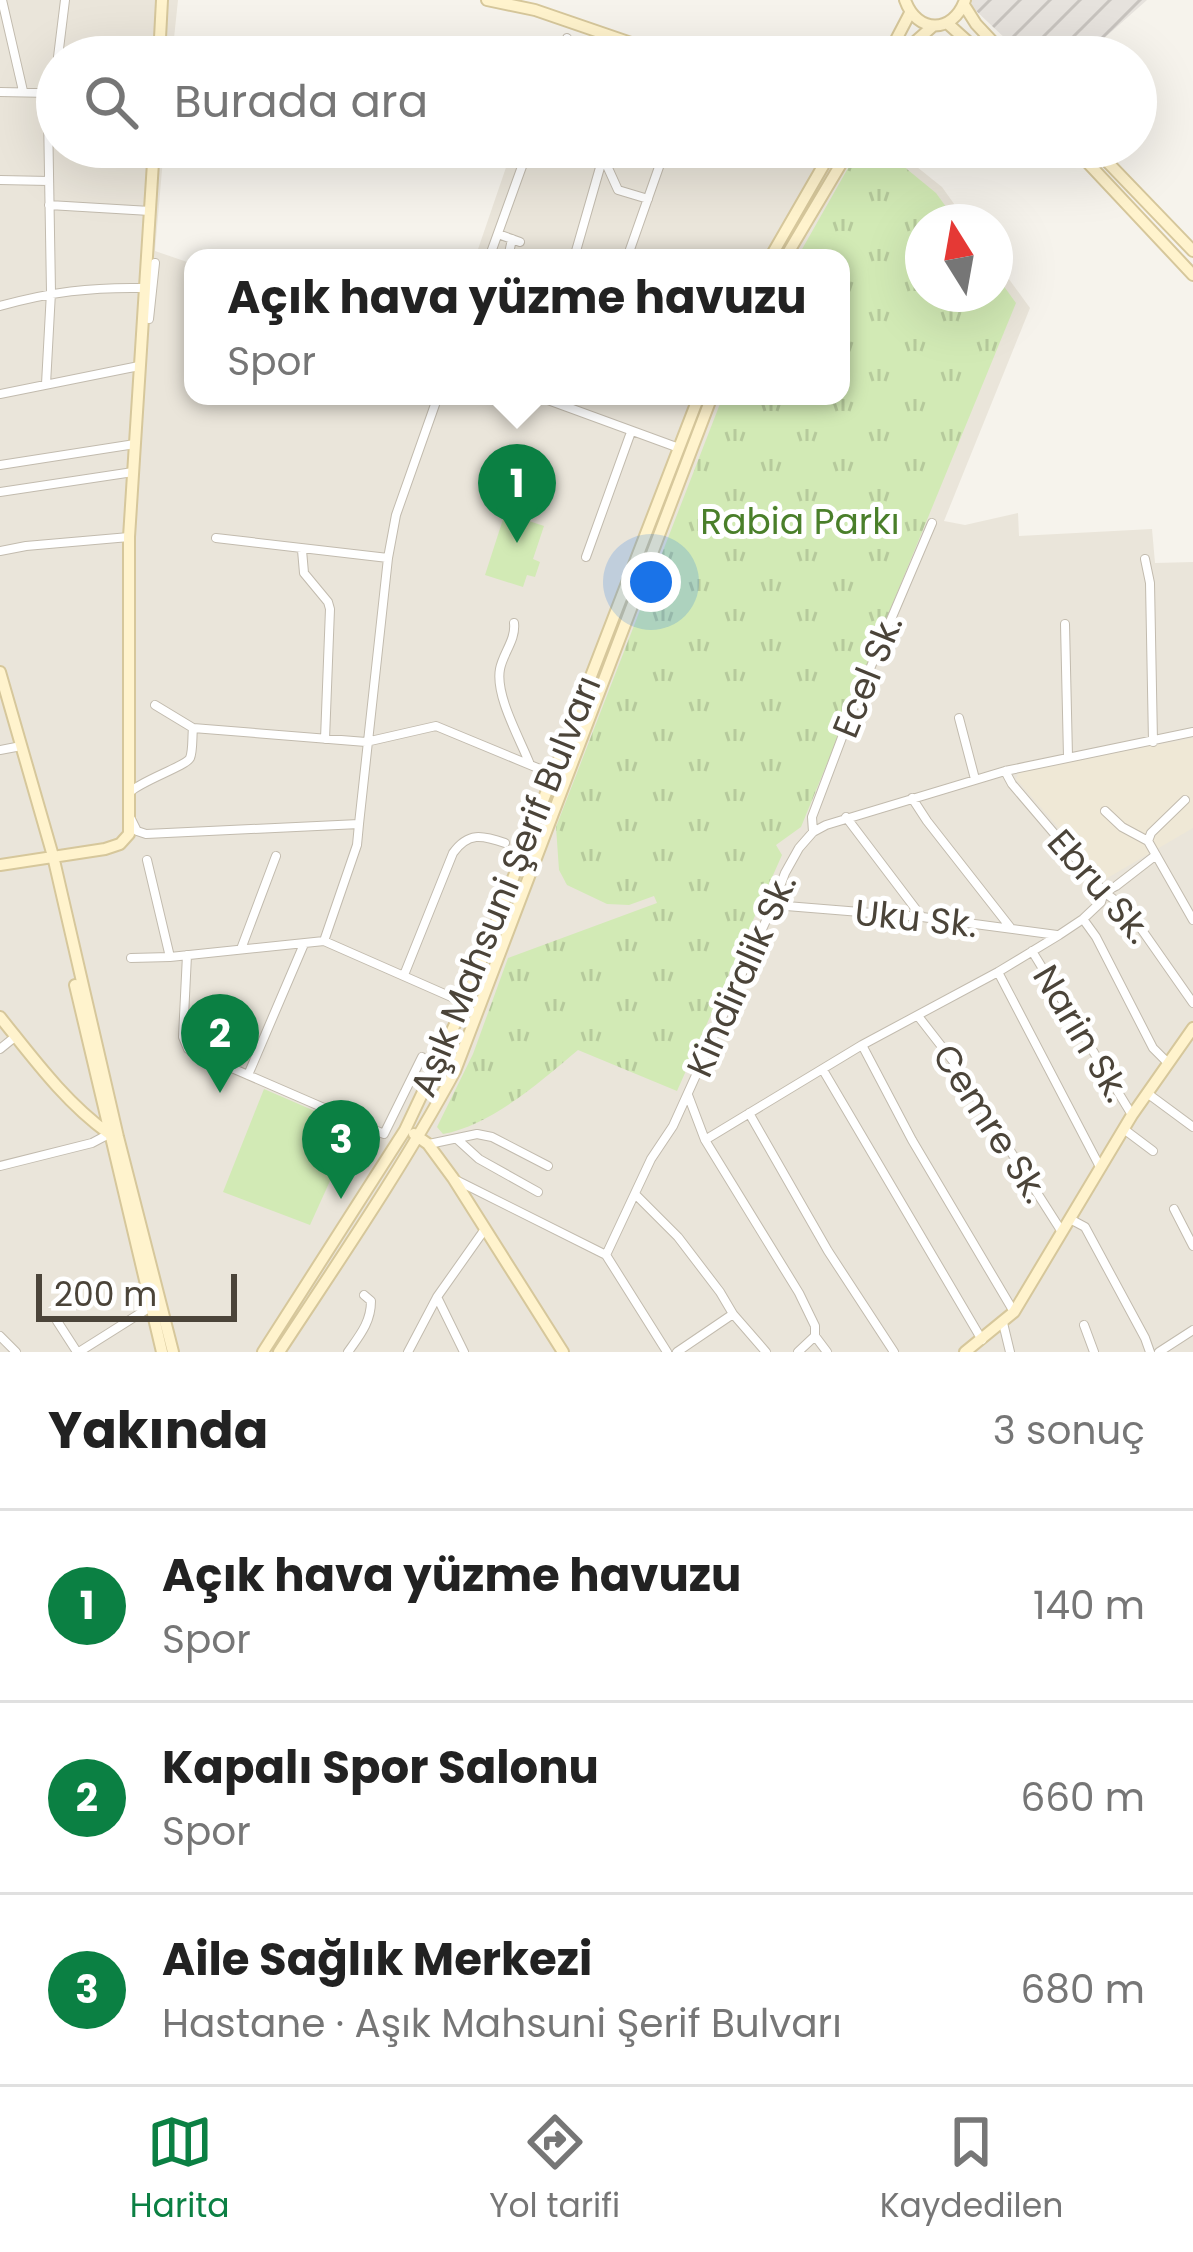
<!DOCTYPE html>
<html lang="tr">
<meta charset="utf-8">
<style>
body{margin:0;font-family:Poppins,sans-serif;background:#f2f2f2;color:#222}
.compass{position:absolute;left:905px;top:204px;width:108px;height:108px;border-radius:50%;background:#fff;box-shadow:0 12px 48px #0002;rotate:349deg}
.scale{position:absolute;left:36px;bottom:30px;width:201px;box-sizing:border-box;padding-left:12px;border:6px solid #4b4439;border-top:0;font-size:33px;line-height:42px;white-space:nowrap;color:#4b4439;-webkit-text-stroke:9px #fff;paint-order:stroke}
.you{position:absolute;left:651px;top:582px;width:42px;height:42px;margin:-30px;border:9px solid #fff;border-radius:50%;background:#1a73e8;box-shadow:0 0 0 18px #1a73e833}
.badge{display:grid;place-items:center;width:78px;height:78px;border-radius:50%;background:#0b8043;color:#fff;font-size:39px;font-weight:700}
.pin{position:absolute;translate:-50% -99px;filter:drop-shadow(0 3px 6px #0008)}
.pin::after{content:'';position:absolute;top:63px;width:42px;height:36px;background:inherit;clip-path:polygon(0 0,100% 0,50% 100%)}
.popup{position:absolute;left:184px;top:249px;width:666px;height:156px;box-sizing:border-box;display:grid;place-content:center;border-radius:24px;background:#fff;filter:drop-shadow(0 3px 9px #0005);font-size:39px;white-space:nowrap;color:#767676}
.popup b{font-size:45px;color:#222}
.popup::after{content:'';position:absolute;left:50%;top:100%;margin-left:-24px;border:24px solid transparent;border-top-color:#fff}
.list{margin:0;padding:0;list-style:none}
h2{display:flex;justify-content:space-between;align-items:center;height:156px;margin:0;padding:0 48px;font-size:51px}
h2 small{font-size:39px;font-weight:400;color:#767676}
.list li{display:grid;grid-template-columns:78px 1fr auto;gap:36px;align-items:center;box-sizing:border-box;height:192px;padding:0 48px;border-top:3px solid #e0e0e0}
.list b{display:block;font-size:45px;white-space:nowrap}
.list p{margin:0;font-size:39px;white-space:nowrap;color:#767676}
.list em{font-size:39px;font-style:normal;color:#767676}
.icon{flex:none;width:66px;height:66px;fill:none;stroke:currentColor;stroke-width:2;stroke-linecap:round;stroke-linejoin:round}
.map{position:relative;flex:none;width:1193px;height:1352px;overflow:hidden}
.search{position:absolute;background:#fff;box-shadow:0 12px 48px #0002;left:36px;right:36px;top:36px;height:132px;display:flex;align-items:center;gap:30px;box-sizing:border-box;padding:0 42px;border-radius:66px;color:#767676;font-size:45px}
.sheet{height:732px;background:#fff}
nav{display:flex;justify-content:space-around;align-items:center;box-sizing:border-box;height:168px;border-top:3px solid #e0e0e0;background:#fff;font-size:33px;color:#767676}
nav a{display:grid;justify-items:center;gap:6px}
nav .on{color:#0b8043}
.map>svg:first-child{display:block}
.residential{fill:#eae5da}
.industrial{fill:url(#industrial-furrows)}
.education{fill:#efe8d6}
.grass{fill:#d2eab5}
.park{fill:url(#park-tufts)}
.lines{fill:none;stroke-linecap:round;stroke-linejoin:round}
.street-casing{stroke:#c2bbae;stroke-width:10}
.secondary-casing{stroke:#d6c79b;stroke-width:14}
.street{stroke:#fff;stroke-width:8}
.secondary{stroke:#fff3cd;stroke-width:10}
.labels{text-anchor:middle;stroke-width:10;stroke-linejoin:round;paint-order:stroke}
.park-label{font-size:36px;fill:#4a7f2a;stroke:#fff}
.street-label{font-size:36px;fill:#4b4439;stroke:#fff}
</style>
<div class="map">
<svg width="1193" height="1352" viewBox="0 0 1193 1352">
<defs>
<pattern id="industrial-furrows" width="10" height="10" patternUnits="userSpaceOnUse" patternTransform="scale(3)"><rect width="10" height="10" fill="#e6e2dd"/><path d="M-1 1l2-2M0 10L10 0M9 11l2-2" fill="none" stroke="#c7c3be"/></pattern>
<pattern id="park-tufts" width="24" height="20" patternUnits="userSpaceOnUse" patternTransform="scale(3)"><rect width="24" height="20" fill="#d2eab5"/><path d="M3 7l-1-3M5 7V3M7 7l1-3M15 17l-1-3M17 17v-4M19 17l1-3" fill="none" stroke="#b6ca9c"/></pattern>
</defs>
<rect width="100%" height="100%" fill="#f6f3ec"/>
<!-- residential -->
<path class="residential" d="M0,0H178L172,57H57V147H164L155,251L193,264V396H841V258H475L513,147H892L942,187L967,222H923V294H995V260L1030,308L944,521L965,525L1018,513L1019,536L1152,529L1155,563L1193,562V1352H0Z"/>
<!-- industrial -->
<path class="industrial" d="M971,0H1147L1083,57H1025L972,7Z"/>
<!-- education -->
<path class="education" d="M1193,738V828L1104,880L1016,779L1019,771Z"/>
<!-- grass -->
<path class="grass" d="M505,513L544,526L533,559L540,562L535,577L527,575L523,587L485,575Z
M264,1089L354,1128L310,1225L223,1192Z"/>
<!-- park -->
<path class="park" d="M860,147H880L936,193L957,222H923V294H995V274L1016,303L801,827L776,845L782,855L677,1091L578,1050C541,1081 492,1125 443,1134L437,1127L473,1054L508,958L657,903L654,896L629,905L607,904L567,885L559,870L556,827L723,396H841V258H797Z"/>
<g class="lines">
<!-- street casing -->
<g class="street-casing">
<path id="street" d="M2,0L23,91
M58,57L65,0
M561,57L567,38
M0,92L51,93
M594,147L603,157L618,190L648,199
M670,147L698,155
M0,180L49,181
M49,205L150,211
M498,234L520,242
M489,258L529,147
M508,258L512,239
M574,258L603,157
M627,258L666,147
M0,306C50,292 91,287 143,288
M149,319L155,263
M46,384L51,292L48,114L57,67
M0,394L139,366
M537,396L679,448
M0,465L135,444
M0,492L133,472
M216,538L388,558
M302,550L304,573L328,602L330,609L325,739
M0,551L26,546L129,537
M586,557L631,432
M1145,559L1150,583L1153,742
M514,623C516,640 503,653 500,669C495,695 519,737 529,762
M1065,624L1068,757
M959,718L975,779
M193,728L366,742L436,726L552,774
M0,750L16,747
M1005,771L1012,784L1104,892L1128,910L1193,1003
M130,792C143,780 186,766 190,758C193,751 192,737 193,728L155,705
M912,798L927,821L1010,927
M1185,800L1151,833L1148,841L1193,920
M1105,811L1122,827L1148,841
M846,817L921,916
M131,819L137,831L146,834L359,824L357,845L324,941
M359,824L388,558L396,515L438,396
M813,832L812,817L852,711L932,523
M147,860L170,957L324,941L465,1003
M774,905L922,917L1057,935
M1083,919L1096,937L1153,1048L1167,1062
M241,949L276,856
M1032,951L1132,1115
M187,955L183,1037L188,1049L384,1134L422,1057
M131,958L170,957
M998,972L1100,1167
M404,975L453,853C468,832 482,835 505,843
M918,1016L953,1061L1062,1232
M862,1045L912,1140L1014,1312
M0,1049L16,1036
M823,1070L982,1340
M248,1075L304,944
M1147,1093L1193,1127
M688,1095L705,1140L799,1293L815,1326V1336L827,1352
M749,1113L828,1251L894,1352
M1125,1130L1153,1151
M457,1139L479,1159L538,1192
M705,1140L862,1045L998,972L1059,935L1083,919L1101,902L1104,892L1116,886L1156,855
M429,1144L477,1134L492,1137L548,1166
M0,1166L92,1143L109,1134
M454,1179L606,1255L651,1159L673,1126L773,905L785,873L799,848L813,832L826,825L1005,771L1193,732
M636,1195L678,1237L720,1292L733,1314L766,1352
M1174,1209L1193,1246
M1070,1219L1085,1227L1145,1338L1150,1352
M606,1255L667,1352
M438,1299L464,1352
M57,1321L77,1352
M1003,1323L1010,1352
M1084,1325L1094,1352
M0,1336L16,1352
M79,1352L155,1304
M348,1352C360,1335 371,1322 371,1301L364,1295
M408,1352L437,1297L485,1229
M677,1352L733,1314
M798,1352L815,1336
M1159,1352L1193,1330"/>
</g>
<!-- secondary casing -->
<g class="secondary-casing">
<path id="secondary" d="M487,0L535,10L672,57
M905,0C917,34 953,34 965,0
M964,5L976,24L1007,57
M947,23L985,57
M159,57L162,0
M887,57L910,13
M906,57L916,41L933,26
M1073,147L1193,275
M1093,147L1193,251
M770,258L834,147
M785,258L851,147
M0,672L53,856L118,1137L173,1352
M0,865L105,849L120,844L129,834V537L154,147
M75,985L162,1352
M0,1017C33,1058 65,1102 108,1133
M414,1134L428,1144L453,1178L563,1352
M263,1352L405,1130L465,1003L699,396
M279,1352C340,1259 402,1169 455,1071L712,396
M965,1352L1014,1312L1132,1115L1193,1028"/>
</g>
<!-- street -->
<use href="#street" class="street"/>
<!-- secondary -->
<use href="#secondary" class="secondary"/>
</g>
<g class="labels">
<!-- park labels -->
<g class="park-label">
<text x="800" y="534">Rabia Parkı</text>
</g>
<!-- street labels -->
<g class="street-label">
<text transform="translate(867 676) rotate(-68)" y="13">Ecel Sk.</text>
<text transform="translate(505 886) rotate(-68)" y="13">Aşık Mahsuni Şerif Bulvarı</text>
<text transform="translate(1100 886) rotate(49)" y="13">Ebru Sk.</text>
<text transform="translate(916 918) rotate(6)" y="13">Uku Sk.</text>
<text transform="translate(741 975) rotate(-66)" y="13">Kindiralik Sk.</text>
<text transform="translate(1082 1033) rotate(59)" y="13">Narin Sk.</text>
<text transform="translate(991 1123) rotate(57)" y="13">Cemre Sk.</text>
</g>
</g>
</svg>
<svg class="compass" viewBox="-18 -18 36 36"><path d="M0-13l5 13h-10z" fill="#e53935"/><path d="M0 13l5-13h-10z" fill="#767676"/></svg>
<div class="scale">200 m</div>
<div class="you"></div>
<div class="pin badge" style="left:517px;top:543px">1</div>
<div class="popup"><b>Açık hava yüzme havuzu</b>Spor</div>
<div class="pin badge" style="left:220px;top:1093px">2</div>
<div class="pin badge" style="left:341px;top:1199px">3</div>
<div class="search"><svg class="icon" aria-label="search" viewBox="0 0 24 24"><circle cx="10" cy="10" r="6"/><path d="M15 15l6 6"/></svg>Burada ara</div>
</div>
<section class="sheet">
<h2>Yakında<small>3 sonuç</small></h2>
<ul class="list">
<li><span class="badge">1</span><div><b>Açık hava yüzme havuzu</b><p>Spor</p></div><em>140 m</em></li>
<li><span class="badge">2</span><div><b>Kapalı Spor Salonu</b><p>Spor</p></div><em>660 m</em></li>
<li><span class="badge">3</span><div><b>Aile Sağlık Merkezi</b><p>Hastane · Aşık Mahsuni Şerif Bulvarı</p></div><em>680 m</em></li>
</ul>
</section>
<nav>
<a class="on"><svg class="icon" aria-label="map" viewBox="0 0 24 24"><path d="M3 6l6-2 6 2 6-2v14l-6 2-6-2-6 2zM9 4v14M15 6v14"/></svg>Harita</a>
<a><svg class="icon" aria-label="directions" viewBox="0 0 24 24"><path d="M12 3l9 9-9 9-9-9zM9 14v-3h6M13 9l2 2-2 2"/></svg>Yol tarifi</a>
<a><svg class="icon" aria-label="saved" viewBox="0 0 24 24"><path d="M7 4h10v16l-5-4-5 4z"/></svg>Kaydedilen</a>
</nav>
